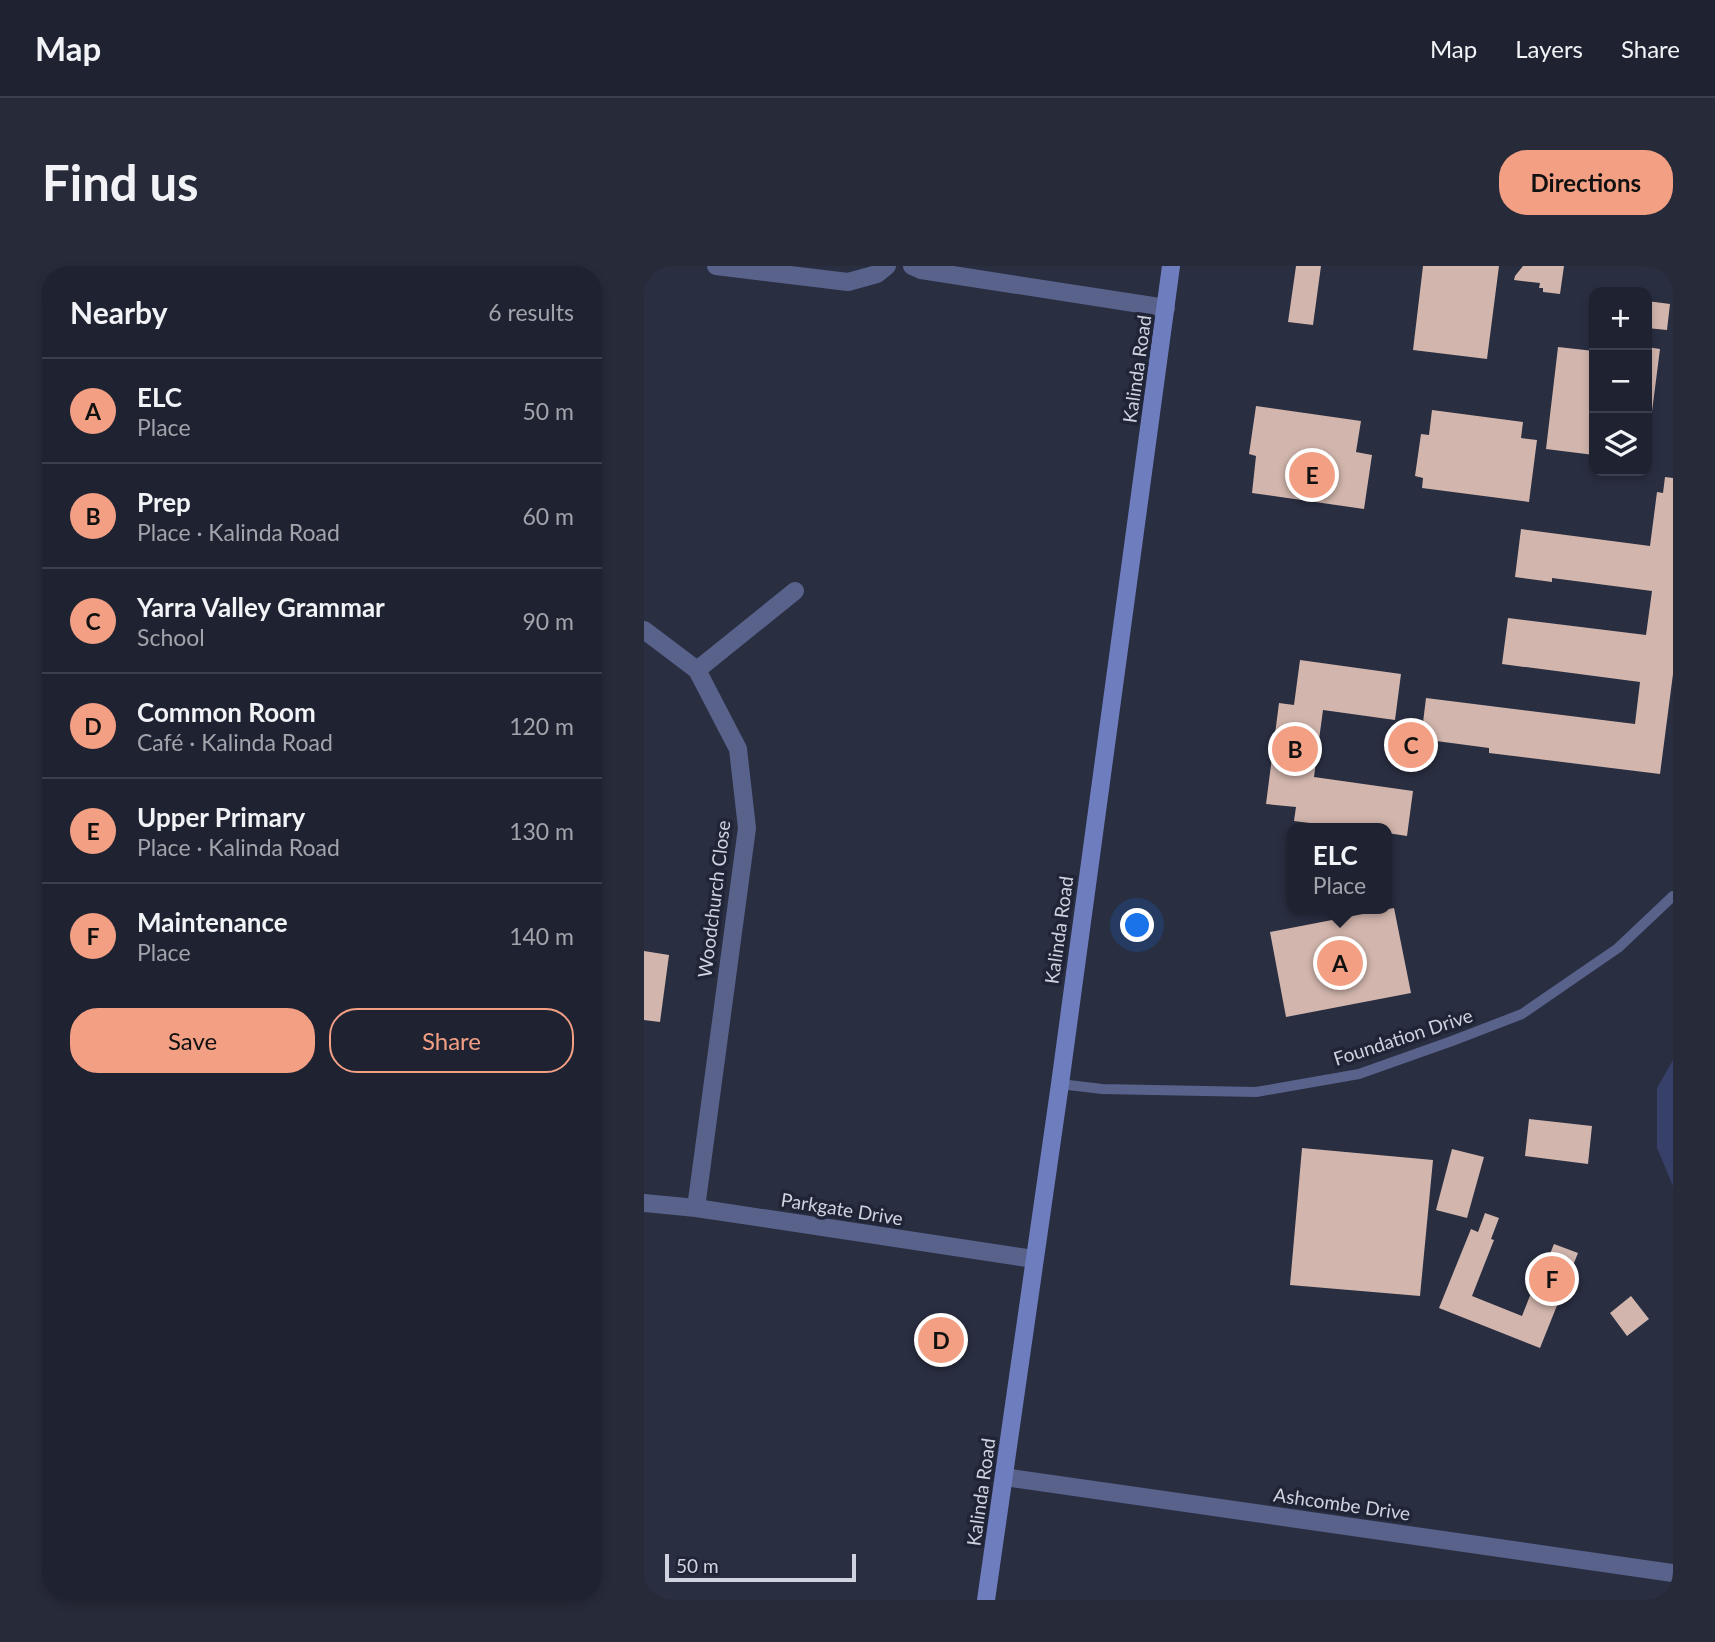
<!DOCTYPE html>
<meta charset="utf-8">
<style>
body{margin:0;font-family:Lato,sans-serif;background:#272a39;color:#f1f3f6}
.controls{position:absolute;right:21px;top:21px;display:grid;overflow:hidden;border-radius:14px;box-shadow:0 4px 10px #0003}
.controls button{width:63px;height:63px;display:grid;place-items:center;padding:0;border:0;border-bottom:2px solid #3c3f4d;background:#1f2231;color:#f1f3f6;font:35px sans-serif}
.scale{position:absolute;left:21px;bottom:18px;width:191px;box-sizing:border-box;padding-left:7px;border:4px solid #cfd3df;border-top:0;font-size:19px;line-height:24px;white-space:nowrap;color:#cfd3df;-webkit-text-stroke:5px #202437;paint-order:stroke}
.you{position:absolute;left:494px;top:660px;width:24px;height:24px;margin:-18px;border:5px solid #fff;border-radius:50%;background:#1a73e8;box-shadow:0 0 0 10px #1a73e833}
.badge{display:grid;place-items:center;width:46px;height:46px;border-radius:50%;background:#f39f84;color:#111;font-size:23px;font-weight:700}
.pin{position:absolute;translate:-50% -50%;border:4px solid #fff;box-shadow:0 2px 7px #0006}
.popup{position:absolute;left:643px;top:557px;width:105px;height:91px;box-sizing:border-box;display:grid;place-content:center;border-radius:14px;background:#1f2231;filter:drop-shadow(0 2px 5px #0005);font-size:23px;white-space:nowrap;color:#a1a4ab}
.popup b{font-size:26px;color:#f1f3f6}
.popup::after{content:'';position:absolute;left:50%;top:100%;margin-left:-14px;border:14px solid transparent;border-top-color:#1f2231}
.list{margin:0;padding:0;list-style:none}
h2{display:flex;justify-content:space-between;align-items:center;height:91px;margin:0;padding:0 28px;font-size:30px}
h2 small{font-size:23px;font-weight:400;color:#a1a4ab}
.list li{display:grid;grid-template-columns:46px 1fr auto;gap:21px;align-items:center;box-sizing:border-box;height:105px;padding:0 28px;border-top:2px solid #3c3f4d}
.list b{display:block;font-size:26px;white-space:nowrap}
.list p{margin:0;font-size:23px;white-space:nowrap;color:#a1a4ab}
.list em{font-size:23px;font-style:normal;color:#a1a4ab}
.actions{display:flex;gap:14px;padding:21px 28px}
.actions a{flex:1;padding:16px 0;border:2px solid #f39f84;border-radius:28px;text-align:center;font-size:24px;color:#f39f84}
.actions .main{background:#f39f84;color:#111}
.icon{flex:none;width:38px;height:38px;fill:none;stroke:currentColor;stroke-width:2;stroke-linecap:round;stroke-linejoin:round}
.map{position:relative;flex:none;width:1029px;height:1334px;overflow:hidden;border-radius:28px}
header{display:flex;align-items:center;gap:42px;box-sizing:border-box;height:98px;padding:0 35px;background:#1f2231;border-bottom:2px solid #3c3f4d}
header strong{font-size:33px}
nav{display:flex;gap:38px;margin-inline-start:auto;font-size:24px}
.intro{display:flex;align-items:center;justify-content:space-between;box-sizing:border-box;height:168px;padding:0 42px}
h1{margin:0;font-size:49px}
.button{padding:18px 32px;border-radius:28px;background:#f39f84;color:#111;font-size:24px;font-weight:700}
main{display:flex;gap:42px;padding:0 42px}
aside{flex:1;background:#1f2231;border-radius:28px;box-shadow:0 4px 10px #0003}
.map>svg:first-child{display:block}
.green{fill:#374068}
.building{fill:#d2b6ad}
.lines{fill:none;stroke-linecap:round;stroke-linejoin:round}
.lane{stroke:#58628b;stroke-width:10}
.street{stroke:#58628b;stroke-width:18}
.secondary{stroke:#6e7dbe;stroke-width:18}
.labels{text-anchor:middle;stroke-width:7;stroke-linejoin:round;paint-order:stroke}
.street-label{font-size:19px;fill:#cfd3df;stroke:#202437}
</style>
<header>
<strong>Map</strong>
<nav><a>Map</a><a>Layers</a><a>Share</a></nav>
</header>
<div class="intro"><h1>Find us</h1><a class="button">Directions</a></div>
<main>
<aside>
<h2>Nearby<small>6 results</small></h2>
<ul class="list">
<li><span class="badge">A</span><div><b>ELC</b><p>Place</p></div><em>50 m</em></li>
<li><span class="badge">B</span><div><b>Prep</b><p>Place · Kalinda Road</p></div><em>60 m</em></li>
<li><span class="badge">C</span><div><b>Yarra Valley Grammar</b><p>School</p></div><em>90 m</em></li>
<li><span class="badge">D</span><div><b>Common Room</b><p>Café · Kalinda Road</p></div><em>120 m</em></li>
<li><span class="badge">E</span><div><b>Upper Primary</b><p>Place · Kalinda Road</p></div><em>130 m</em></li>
<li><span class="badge">F</span><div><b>Maintenance</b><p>Place</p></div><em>140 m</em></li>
</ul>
<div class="actions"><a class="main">Save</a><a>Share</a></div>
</aside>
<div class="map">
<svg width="1029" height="1334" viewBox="0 0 1029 1334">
<rect width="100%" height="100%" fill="#292e41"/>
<!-- green -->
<path class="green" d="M1029,794V920L1013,882V822Z"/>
<!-- building -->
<path class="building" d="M652,0H677L669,59L644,56Z
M779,0H855L843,93L769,84Z
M879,0H920L916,28L899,26V22H895L896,17L870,14L871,10Z
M1003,35L1026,38L1023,64L1003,62Z
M914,81L950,85V189L902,183Z
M1003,81L1016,83L1006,161L1003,160Z
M612,140L717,155L712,186L728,189L720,243L608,227L612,190L605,188Z
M788,144L879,156L877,172L893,174L885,236L778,222L779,212L771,210L777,168L785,169Z
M1021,211L1029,212V408L1016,508L845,487V482L777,473L782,432L991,458L996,416L858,398L864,352L1002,369L1008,325L908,312V316L871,311L877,263L1006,280L1013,226L1019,227Z
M656,394L757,408L751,454L679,444L670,511L769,525L763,570L743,567V562H705L650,555L652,541L622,538L635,437L650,439Z
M750,642L767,727L642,751L626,666Z
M0,685L25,689L16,756L0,754Z
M885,853L948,860L944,898L881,890Z
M658,882L789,894L776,1030L646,1019Z
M808,883L840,891L823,952L792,944Z
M841,947L855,952L847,973L850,974L828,1030L878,1050L900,994L903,995L910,978L934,987L896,1082L795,1042L827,963L834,966Z
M987,1030L1005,1053L983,1070L966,1047Z"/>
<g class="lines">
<!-- lane -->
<path class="lane" d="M416,818L458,823L612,826L715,808L808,775L878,748L974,682L1029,630"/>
<!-- street -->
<path class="street" d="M72,0L204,16L233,8L243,0
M268,0L277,4L522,42
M0,364L53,404L94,483L103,562L52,942
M53,404L151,325
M0,937L52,942L390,993
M360,1211L1029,1307"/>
<!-- secondary -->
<path class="secondary" d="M342,1334L416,818L527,0"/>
</g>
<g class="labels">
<!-- street labels -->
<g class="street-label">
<text transform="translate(493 103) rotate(-82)" y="7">Kalinda Road</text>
<text transform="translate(70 633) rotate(-83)" y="7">Woodchurch Close</text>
<text transform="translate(415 664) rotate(-82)" y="7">Kalinda Road</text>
<text transform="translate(759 771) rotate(-18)" y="7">Foundation Drive</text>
<text transform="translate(198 943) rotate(9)" y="7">Parkgate Drive</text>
<text transform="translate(337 1226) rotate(-82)" y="7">Kalinda Road</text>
<text transform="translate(698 1238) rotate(8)" y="7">Ashcombe Drive</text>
</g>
</g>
</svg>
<div class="controls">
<button>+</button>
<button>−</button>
<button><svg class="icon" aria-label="layers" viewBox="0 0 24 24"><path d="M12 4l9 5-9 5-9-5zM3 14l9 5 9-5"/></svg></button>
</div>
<div class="scale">50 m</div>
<div class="you"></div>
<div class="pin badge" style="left:696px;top:697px">A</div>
<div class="popup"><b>ELC</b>Place</div>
<div class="pin badge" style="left:651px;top:483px">B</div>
<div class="pin badge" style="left:767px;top:479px">C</div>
<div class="pin badge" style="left:297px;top:1074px">D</div>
<div class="pin badge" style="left:668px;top:209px">E</div>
<div class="pin badge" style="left:908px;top:1013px">F</div>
</div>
</main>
